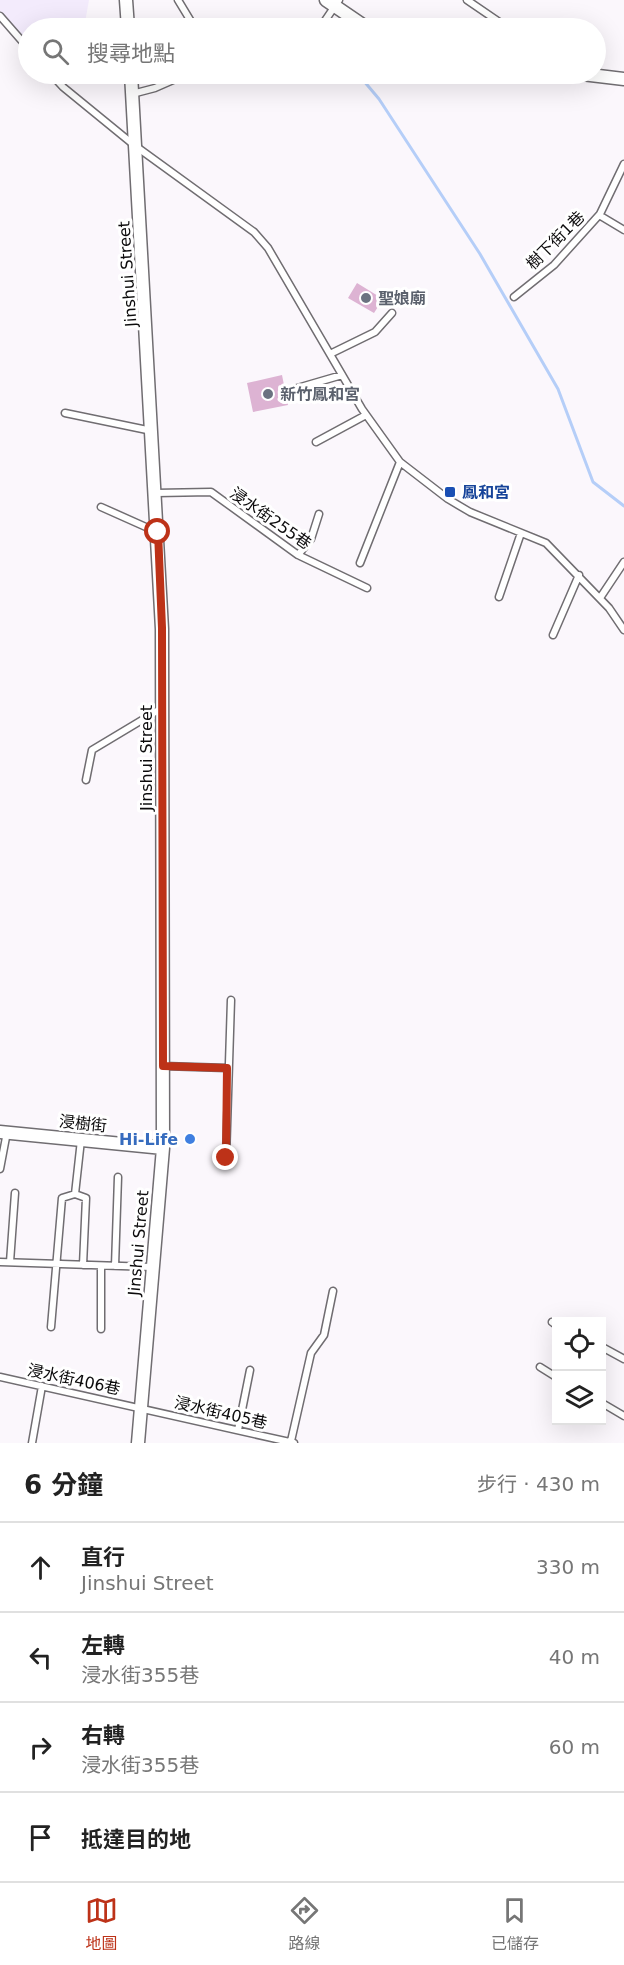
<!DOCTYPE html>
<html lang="zh-TW">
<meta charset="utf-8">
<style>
body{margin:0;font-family:"DejaVu Sans","Noto Sans TC",sans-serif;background:#f6f6f6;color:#222}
.controls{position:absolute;right:18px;bottom:18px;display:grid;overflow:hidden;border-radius:0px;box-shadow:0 6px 24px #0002}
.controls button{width:54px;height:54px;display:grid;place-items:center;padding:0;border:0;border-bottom:2px solid #e0e0e0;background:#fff;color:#222;font:30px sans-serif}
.stop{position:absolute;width:18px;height:18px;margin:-14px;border:4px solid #bd3218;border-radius:50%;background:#fff}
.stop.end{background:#bd3218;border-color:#fff;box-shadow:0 2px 6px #0008}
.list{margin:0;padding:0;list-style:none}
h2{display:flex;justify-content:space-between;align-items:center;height:78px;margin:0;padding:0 24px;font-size:26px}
h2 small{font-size:20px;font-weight:400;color:#767676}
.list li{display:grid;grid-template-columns:39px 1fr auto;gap:18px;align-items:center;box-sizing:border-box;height:90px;padding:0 24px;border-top:2px solid #e0e0e0}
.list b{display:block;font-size:22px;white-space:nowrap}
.list p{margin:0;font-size:20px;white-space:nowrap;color:#767676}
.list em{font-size:20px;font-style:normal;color:#767676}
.icon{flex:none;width:33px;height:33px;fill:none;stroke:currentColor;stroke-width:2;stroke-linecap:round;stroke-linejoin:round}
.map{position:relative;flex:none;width:624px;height:1443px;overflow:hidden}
.search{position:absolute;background:#fff;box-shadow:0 6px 24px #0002;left:18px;right:18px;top:18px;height:66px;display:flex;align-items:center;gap:15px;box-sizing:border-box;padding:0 21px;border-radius:33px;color:#767676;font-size:22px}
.sheet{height:438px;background:#fff}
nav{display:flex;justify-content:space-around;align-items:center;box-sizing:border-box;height:84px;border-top:2px solid #e0e0e0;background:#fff;font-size:16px;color:#767676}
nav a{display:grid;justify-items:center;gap:3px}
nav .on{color:#bd3218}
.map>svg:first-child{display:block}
.education{fill:#f3ebfc}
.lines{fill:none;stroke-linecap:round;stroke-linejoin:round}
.stream{stroke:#b5cef8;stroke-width:3}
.building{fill:#ddb3d3}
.lane-casing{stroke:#706d71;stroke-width:9}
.street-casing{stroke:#706d71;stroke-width:15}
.lane{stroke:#fff;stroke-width:6}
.street{stroke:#fff;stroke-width:12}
.route{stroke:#bd3218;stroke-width:8}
.worship-dot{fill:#6b7280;stroke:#fff;stroke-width:2}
.transit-dot{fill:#1a4fb4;stroke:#fff;stroke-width:2}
.shop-dot{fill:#3f7fe0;stroke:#fff;stroke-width:2}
.labels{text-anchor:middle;stroke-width:6;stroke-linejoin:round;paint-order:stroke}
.street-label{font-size:16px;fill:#0c0b0c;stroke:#fff}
.worship-label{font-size:16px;font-weight:bold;fill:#5b616d;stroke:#fff;text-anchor:start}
.transit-label{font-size:16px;font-weight:bold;fill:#164399;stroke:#fff;text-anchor:start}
.shop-label{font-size:16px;font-weight:bold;fill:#366cbe;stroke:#fff;text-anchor:end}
</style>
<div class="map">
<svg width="624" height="1443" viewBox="0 0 624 1443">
<rect width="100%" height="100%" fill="#fbf7fc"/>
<!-- education -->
<path class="education" d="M0,0H89L84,28H28V41L0,11Z"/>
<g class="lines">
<!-- stream -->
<path class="stream" d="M358,74L379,99L480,254L558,389L593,482L624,506"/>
</g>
<!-- building -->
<path class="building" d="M357,283L383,299L374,313L348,298Z
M282,375L288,405L253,412L247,383Z"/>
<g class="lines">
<!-- lane casing -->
<g class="lane-casing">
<path id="lane" d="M178,0L195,28
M467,0L508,28
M0,16L28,48
M320,28L339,0
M51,74L63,87L134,145L254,232L268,248L362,409L400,462L448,499L470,512L546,543L609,608L624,630
M288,76L289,74
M132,94L155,88L187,74
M599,215L624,230
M514,297L554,265L600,214L624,164
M330,354L375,332L392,313
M294,389L342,375
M65,413L152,431
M316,442L366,415
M156,493L211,492L298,555L367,588
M101,507L157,532
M298,555L311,539L319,514
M360,563L400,462
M499,597L521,533
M600,598L624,562
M553,635L579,575
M86,780L92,750L162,708
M163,1066L227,1068
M226,1158L231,1000
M0,1169L7,1132
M75,1194L81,1140
M0,1262L152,1267
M10,1262L15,1193
M115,1266L118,1177
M552,1322L556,1325
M51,1327L62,1198L75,1194L86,1198L83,1265
M101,1329V1266
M602,1347L624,1359
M540,1367L556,1377
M0,1377L294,1443
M602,1403L624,1416
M238,1430L250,1370
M291,1441L311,1353L324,1335L333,1291
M32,1443L42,1386"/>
</g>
<!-- street casing -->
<g class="street-casing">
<path id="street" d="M126,0L128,28
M326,0L367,28
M131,74L162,629L163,1148L138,1443
M512,74H558
M582,74L624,79
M0,1132L163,1148"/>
</g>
<!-- lane -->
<use href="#lane" class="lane"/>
<!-- street -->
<use href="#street" class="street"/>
</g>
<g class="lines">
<!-- route -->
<path class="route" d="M158,532L162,628L163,1066L227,1068L226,1158"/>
</g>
<!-- markers -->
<g class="worship-dot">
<circle cx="366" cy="298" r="6"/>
<circle cx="268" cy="394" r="6"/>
</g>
<rect class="transit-dot" x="444" y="486" width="12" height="12" rx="3"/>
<circle class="shop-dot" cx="190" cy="1139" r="6"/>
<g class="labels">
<!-- street labels -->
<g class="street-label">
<text transform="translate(555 240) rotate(-45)" y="6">樹下街1巷</text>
<text transform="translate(127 274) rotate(-94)" y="6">Jinshui Street</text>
<text transform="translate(271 518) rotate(35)" y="6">浸水街255巷</text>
<text transform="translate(146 758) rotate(-90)" y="6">Jinshui Street</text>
<text transform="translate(83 1123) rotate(6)" y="6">浸樹街</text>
<text transform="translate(138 1243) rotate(-85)" y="6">Jinshui Street</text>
<text transform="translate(74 1379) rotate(12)" y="6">浸水街406巷</text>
<text transform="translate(221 1412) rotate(13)" y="6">浸水街405巷</text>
</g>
<!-- worship labels -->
<g class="worship-label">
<text x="378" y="304">聖娘廟</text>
<text x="280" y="400">新竹鳳和宮</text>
</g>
<!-- transit labels -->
<g class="transit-label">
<text x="462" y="498">鳳和宮</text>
</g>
<!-- shop labels -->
<g class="shop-label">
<text x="178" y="1145">Hi-Life</text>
</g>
</g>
</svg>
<div class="controls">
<button><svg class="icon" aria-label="locate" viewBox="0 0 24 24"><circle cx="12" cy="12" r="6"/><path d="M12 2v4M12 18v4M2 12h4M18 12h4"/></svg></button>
<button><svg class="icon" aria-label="layers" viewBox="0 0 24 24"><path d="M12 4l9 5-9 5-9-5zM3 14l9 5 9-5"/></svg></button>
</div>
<div class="stop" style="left:158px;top:532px"></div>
<div class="stop end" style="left:226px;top:1158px"></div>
<div class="search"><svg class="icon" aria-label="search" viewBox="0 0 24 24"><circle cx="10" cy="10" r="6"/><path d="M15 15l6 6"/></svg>搜尋地點</div>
</div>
<section class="sheet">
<h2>6 分鐘<small>步行 · 430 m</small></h2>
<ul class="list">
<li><svg class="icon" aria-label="ahead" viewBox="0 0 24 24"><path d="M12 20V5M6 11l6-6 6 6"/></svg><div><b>直行</b><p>Jinshui Street</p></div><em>330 m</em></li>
<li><svg class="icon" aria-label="left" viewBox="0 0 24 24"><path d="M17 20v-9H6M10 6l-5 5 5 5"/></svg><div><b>左轉</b><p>浸水街355巷</p></div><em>40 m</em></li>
<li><svg class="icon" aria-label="right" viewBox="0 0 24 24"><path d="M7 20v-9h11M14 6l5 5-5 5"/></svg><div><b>右轉</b><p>浸水街355巷</p></div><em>60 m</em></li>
<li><svg class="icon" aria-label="arrive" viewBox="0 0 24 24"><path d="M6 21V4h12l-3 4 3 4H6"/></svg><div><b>抵達目的地</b></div></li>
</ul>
</section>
<nav>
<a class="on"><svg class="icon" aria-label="map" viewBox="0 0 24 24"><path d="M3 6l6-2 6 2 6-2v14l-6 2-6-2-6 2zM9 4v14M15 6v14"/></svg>地圖</a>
<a><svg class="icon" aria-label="directions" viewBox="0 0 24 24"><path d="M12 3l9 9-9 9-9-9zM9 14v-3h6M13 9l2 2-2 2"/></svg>路線</a>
<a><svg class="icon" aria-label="saved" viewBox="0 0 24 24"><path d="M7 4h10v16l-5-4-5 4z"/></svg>已儲存</a>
</nav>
